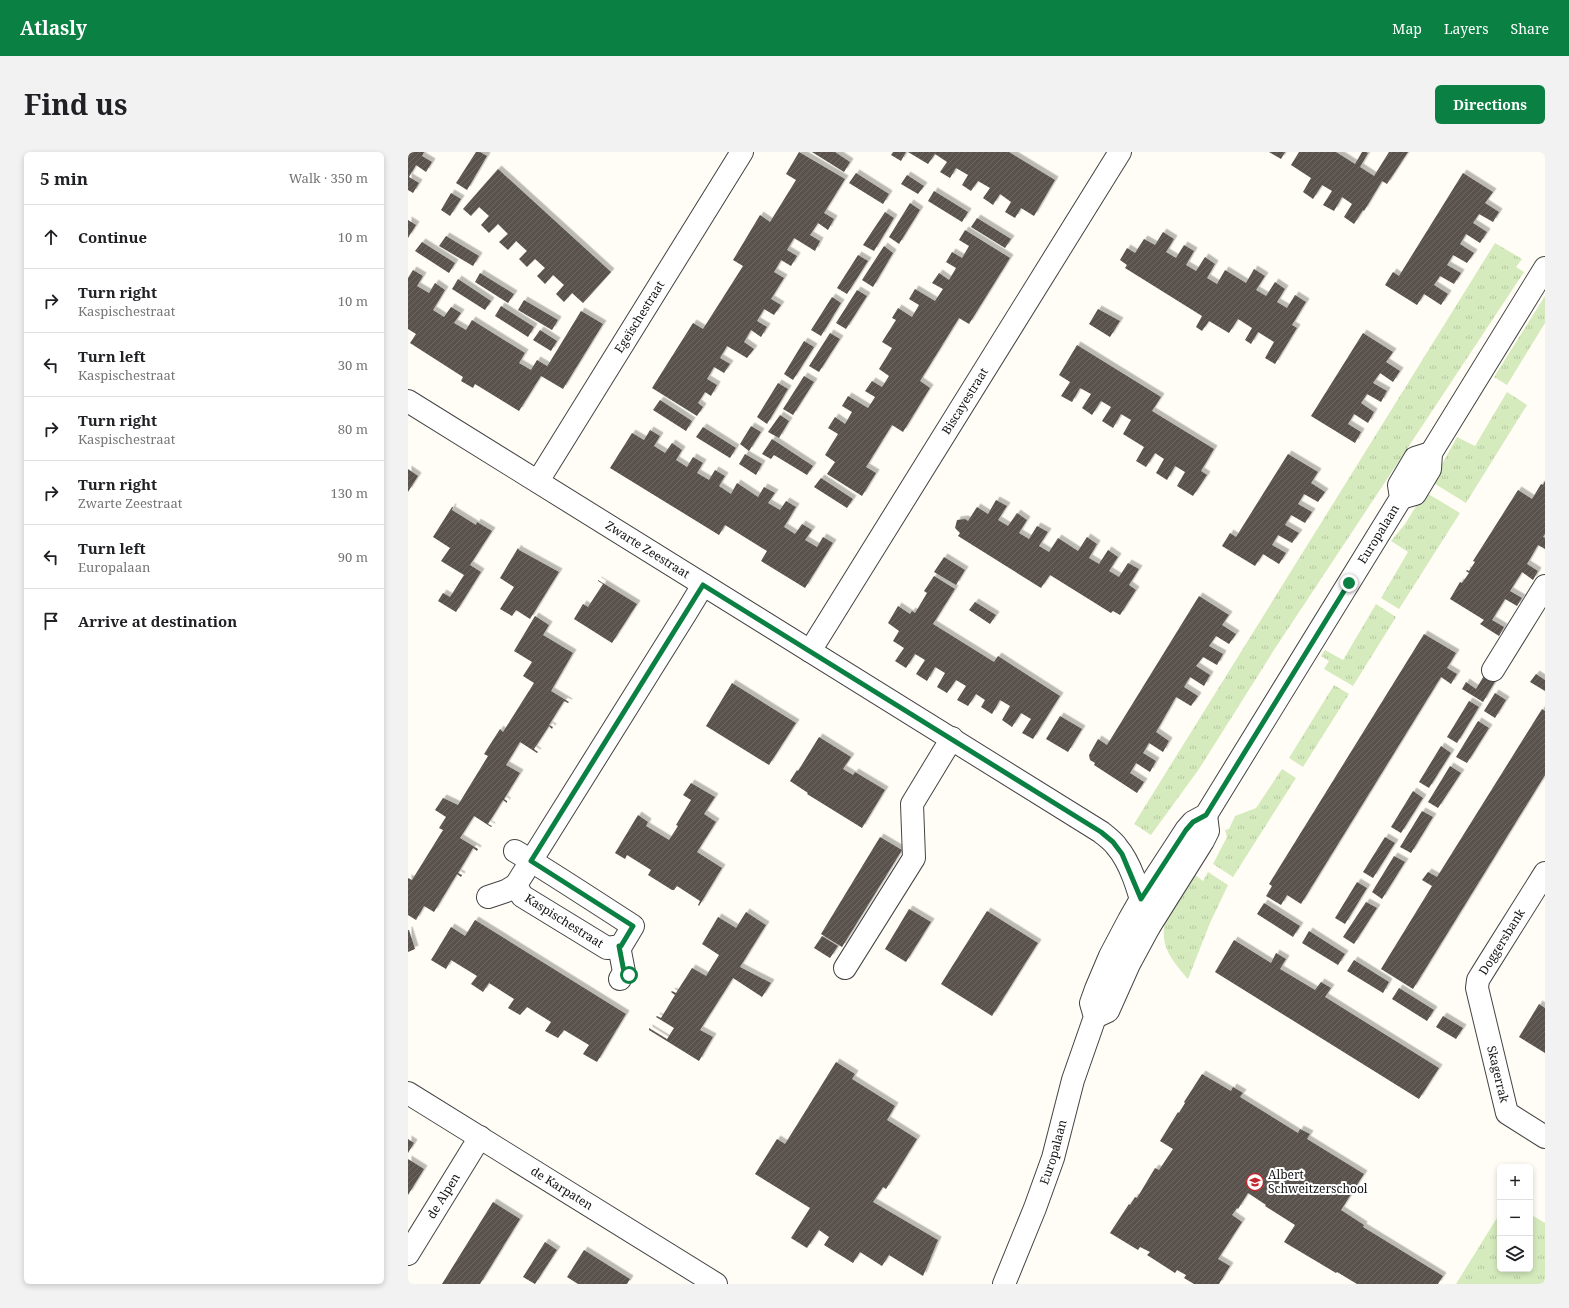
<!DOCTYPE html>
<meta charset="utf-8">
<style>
body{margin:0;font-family:"Noto Serif",serif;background:#f2f2f2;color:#202124}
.controls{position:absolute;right:12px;bottom:12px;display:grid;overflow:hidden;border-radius:6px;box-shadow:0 2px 6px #0003}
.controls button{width:36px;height:36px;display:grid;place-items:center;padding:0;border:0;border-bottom:1px solid #e0e0e0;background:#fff;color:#202124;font:20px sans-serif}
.stop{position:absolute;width:12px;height:12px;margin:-9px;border:3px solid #0b8043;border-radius:50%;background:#fff}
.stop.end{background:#0b8043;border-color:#fff;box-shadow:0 1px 4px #0008}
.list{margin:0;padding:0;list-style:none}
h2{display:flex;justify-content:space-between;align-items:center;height:52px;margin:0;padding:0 16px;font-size:17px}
h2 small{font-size:13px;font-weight:400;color:#757577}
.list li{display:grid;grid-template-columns:26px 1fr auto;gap:12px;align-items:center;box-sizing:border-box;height:64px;padding:0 16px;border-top:1px solid #e0e0e0}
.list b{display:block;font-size:15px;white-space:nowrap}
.list p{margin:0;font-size:13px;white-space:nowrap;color:#757577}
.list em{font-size:13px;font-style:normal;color:#757577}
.icon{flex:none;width:22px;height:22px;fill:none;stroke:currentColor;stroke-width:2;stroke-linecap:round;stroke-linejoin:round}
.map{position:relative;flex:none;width:1137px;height:1132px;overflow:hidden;border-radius:6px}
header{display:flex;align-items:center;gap:24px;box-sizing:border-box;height:56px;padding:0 20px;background:#0b8043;color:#fff}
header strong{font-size:19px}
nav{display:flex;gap:22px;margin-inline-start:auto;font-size:14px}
.intro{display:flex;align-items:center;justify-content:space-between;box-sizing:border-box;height:96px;padding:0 24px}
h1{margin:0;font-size:28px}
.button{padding:10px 18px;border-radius:6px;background:#0b8043;color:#fff;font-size:14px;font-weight:700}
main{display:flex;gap:24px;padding:0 24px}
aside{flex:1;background:#fff;border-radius:6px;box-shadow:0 2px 6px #0003}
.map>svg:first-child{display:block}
.grass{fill:url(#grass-tufts)}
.building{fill:url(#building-hatch);filter:url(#shadow)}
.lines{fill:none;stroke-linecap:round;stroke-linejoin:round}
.minor-casing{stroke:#444;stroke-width:24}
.minor{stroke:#fff;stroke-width:22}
.route{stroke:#0b8043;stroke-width:5}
.labels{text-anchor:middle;stroke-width:4;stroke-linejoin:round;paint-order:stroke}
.street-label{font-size:12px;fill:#111;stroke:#fff}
.poi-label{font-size:12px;fill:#111;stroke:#fff;text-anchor:start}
</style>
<header>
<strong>Atlasly</strong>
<nav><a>Map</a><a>Layers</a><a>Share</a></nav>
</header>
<div class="intro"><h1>Find us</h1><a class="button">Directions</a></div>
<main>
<aside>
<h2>5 min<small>Walk · 350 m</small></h2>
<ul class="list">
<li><svg class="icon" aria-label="ahead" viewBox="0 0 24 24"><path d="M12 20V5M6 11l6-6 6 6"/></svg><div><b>Continue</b></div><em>10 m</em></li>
<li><svg class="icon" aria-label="right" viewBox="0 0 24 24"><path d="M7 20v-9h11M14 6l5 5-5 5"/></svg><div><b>Turn right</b><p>Kaspischestraat</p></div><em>10 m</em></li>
<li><svg class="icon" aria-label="left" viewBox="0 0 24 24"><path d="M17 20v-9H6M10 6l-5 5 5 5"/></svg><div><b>Turn left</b><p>Kaspischestraat</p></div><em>30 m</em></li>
<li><svg class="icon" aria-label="right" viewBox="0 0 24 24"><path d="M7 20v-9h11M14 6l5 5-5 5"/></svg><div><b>Turn right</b><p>Kaspischestraat</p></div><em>80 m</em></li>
<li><svg class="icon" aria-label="right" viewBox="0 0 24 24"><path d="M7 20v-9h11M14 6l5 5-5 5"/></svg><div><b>Turn right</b><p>Zwarte Zeestraat</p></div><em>130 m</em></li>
<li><svg class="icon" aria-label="left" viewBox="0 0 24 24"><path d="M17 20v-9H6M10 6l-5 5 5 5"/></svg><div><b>Turn left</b><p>Europalaan</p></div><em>90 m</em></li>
<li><svg class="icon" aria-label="arrive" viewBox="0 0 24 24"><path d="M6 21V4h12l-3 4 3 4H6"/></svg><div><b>Arrive at destination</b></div></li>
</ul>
</aside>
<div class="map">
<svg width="1137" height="1132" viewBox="0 0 1137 1132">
<defs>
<pattern id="grass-tufts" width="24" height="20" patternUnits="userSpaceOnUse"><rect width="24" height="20" fill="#d5ebbd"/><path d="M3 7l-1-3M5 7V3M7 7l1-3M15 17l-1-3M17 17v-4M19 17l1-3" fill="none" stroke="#b6c8a1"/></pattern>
<pattern id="building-hatch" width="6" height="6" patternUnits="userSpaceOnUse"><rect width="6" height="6" fill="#5a524d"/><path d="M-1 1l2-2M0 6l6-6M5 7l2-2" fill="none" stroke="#6d6662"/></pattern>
<filter id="shadow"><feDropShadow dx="3.5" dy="-3.5" stdDeviation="0" flood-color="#0004"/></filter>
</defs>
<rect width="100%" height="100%" fill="#fffdf5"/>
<!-- grass -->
<path class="grass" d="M1087,91L1114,107L1108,115L1116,120L866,498L791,617L743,683L726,672Z
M1137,144V171L1099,233L1086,225Z
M1099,240L1119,253L1058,351L1024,330L1049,285L1067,294Z
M1017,340L1052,361L991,457L973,446L1000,400L983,389L997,372Z
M968,452L988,465L945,534L916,517L921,509L913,504L917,498L935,508Z
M926,533L941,542L895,615L881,606Z
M874,617L888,626L825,725L805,712L819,685L817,678L821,677L827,664L848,656Z
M800,720L820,733L802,771L780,827C764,808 750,793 758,766L786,722L795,729Z
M1092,1061V1117H1122V1062L1137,1071V1132H1048Z"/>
<!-- building -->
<path class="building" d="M0,0H16L14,4L24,10L18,20L8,13L1,25L11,31L5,41L0,38Z
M68,0H72L79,4L59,38L48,31Z
M391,0L437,27L416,61L426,67L420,78L410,71L402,83L412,89L407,99L386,86L379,98L389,104L383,114L373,108L366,120L376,126L363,147L373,153L366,163L356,157L349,169L359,175L353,185L343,178L336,190L346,197L339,206L319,194L312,206L322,212L316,221L306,215L299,227L309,233L303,244L297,240L290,251L295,255L289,264L244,236L285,171L295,177L335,114L325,108L352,63L362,70L388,28L378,22Z
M404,0H427L442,10L436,20Z
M485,0H498L493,9L483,3Z
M500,0H601L647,28L626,64L613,56L607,66L597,60L603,50L592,42L585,53L575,46L582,36L570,29L563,39L554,33L560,23L548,16L542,26L532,20L539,10L527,2L520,12Z
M861,0H877L873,7Z
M891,0H928L947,12L954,0H958L960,1L952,15L966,24L981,0H1000L979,32L974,29L956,59L955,58L946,72L936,65L944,52L934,45L926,59L915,53L924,39L914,33L905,47L895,40L903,26L883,13Z
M90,17L203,120L175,151L164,141L156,150L148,142L156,133L145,123L137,132L129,124L137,116L127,107L119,115L111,107L119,99L108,89L100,98L91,90L100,82L90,72L81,81L73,73L81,64L71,55L63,64L55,57Z
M448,21L481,42L475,52L441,31Z
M1055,21L1085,40L1077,51L1091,60L1085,70L1071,62L1065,71L1079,80L1072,91L1058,82L1052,92L1066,101L1059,111L1045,103L1039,113L1053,121L1046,132L1032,124L1026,133L1040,142L1033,153L1016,142L1009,153L977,133L985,120L991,124Z
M499,23L516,34L510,42L493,32Z
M526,39L560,60L554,70L520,49Z
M43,41L53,47L42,64L33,58Z
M502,51L512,58L491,92L481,85Z
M477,60L486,66L466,99L455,93Z
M569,66L603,87L597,96L563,75Z
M0,68L8,73L0,86Z
M557,78L602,106L561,172L551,166L512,229L522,236L495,280L484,273L458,315L468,321L454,344L419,322L427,310L417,303L430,282L420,276L427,265L437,272L444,260L434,254L440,244L460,256L467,245L457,239L464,229L474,235L481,224L471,217L484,196L474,190L488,168L484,166L490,156L504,165L511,153L501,147L507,137L527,149L535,137L524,131L531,121L541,128L548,116L538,110L544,100L554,106L561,94L551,88Z
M755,80L766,87L758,100L768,106L776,93L786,99L778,113L788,119L797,105L807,112L799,126L809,132L817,118L838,131L846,117L857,124L848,138L858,144L867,130L877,137L869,150L879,156L887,143L898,150L884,173L889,176L867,212L857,206L866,190L850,180L843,192L837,188L844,176L830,167L821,181L801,169L794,179L788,175L794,164L717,116L719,113L712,108L719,96L727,101L736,87L747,93Z
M38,84L71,104L65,114L31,94Z
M14,90L47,111L41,121L7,99Z
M476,94L485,101L465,135L454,128Z
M450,103L460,109L439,142L429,136Z
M5,118L15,124L9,134L21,141L27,131L37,138L25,158L36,165L43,155L53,161L46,171L58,178L64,168L117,201L111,211L123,218L129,208L139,214L140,213L173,159L195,172L155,237L133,224L111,259L67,232L65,236L53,229L55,225L2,191L8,182L0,177V126Z
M72,121L106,142L100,151L67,130Z
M50,127L83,149L77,158L44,137Z
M449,138L459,144L438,177L428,171Z
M424,145L433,151L413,184L403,178Z
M116,148L150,168L144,178L110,158Z
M93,154L126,175L120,185L87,164Z
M690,157L712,169L702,185L681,172Z
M132,178L149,189L143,199L125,188Z
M422,181L432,187L411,220L401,214Z
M955,181L985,200L978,210L992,219L985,230L972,221L965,231L979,239L973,250L959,242L953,251L966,260L960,271L946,262L940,272L953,280L947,291L903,264Z
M396,189L406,195L385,228L376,222Z
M669,193L753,245L744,259L806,297L793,319L799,323L785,344L769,334L777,320L767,314L759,328L748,321L756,307L747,301L738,315L728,309L736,295L715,282L723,268L713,262L705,276L694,269L703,255L693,249L684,263L674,256L683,242L672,236L664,250L653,244L662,230L651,223Z
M396,224L406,230L385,263L375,257Z
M370,231L380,237L359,272L349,265Z
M252,248L284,269L278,279L245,258Z
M372,263L381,269L371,286L360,280Z
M343,274L353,280L341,299L332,292Z
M295,275L328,296L322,306L288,285Z
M242,278L252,284L246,294L257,301L264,291L274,298L268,308L279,315L285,305L295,311L289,321L301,328L307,318L317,324L311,334L323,342L329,331L350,345L356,335L367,341L360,351L372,358L378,349L388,355L376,375L387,382L394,372L404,378L397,388L409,395L415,385L425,391L397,436L353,409L359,399L317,373L311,383L202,316L224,281L236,288Z
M364,287L405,314L399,323L366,303L363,307L354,302Z
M337,302L354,312L348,323L331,312Z
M880,302L910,320L903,331L917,340L910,350L896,342L890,352L904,360L897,371L883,363L877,373L891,381L884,391L870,383L864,393L878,401L871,412L855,402L847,414L814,394L822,381L828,385Z
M0,317L10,324L0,340Z
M413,326L445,347L439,356L406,335Z
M1137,329V382L1135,385L1137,386V397L1130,393L1119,412L1130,419L1125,428L1114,420L1102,439L1114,446L1109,454L1097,447L1084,468L1096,475L1091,484L1072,472L1076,468L1042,447L1052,430L1054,431L1061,421L1058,419L1059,418L1061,419L1067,410L1065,409L1110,338L1124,347L1133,332L1135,333Z
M588,348L599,354L590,368L600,374L609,361L619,368L611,381L621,387L629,374L640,380L631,394L641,400L650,386L670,399L679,385L689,392L681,406L691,412L700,398L710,405L701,419L711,425L720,411L731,417L721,433L728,438L712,463L705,459L703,461L642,423L633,436L550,384L552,381L547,376L549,368L557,367L560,369L569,355L580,362Z
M44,355H45L44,358L68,373L69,370L84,379L62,413L73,420L48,460L30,449L35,441L42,445L56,423L33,409L42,396L25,385Z
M110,396L111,398L151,420L122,467L108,458L104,464L92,457L106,435L92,426Z
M536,405L557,418L548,433L526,420Z
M526,424L547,437L525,472L586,510L590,504L652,544L625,587L614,581L623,567L613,561L604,575L594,568L602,554L592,548L584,562L573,555L577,548L568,542L560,554L549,548L558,534L548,528L539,541L529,535L537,521L527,515L519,529L508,522L517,508L507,502L498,516L487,509L496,496L485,489L491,479L480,471L490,454L502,462L504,459L507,461L519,441L516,439Z
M190,428L229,452L204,491L166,467L175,452L180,455L195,432L190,429Z
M791,444L821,463L814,473L828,482L821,492L808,484L801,494L815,502L809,513L795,505L788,514L802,523L796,534L782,525L776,535L790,544L783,554L768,545L748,580L761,589L755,600L741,591L735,601L748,609L742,620L728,611L722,621L736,630L729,641L686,613L687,611L682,608L681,603L690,587L699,593Z
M567,450L588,463L582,472L561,458Z
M127,464L141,473L135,483L165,501L143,539L161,550L160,551L156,549L141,573L145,575L144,577L141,574L126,597L130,600L129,601L112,590L98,613L112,621L96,647L99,649V651L95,648L80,672L84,674L83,675L66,664L52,686L70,697L69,699L65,696L50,721L54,723L53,725L49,722L26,760L16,754L8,768L0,763V726L4,728L35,678L31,676L38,665L27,658L35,646L50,653L80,604L76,602L92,577L95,580L126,531L115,524L124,510L106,499Z
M1016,482L1048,501L1039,516L1049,522L1043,532L1033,525L893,752L879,743L873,753L858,744L864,734L861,732Z
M1077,522L1088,528L1075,550L1054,537L1058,530L1068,537Z
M1128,522L1137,528V539L1122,530Z
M324,531L388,571L361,613L298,574Z
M1087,541L1098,548L1087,566L1076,559Z
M1061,549L1071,555L1049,591L1039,585Z
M1134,557L1137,559V623L1005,837L973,817L1024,734L1014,728L1020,720L1029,725Z
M652,564L674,577L660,600L638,587Z
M1070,569L1081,576L1059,611L1048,605Z
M411,585L443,605L435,617L445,623L447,620L477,638L454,676L399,642L400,641L382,629L389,618L390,619Z
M1033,594L1043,601L1021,636L1011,630Z
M1042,614L1053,621L1030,656L1020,650Z
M283,631L307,645L296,662L308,670L289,700L314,716L291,754L290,753L292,749L269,734L266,738H264L240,723L243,718L219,703L217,707L207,701L230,663L240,670L238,674L261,688L270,674L268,673L283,648L275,643Z
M1005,639L1015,646L993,681L983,675Z
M1014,659L1025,665L1003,701L992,695Z
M472,685L494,698L434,795L413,782Z
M977,685L987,691L965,726L955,720Z
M986,704L997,710L974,747L964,740Z
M949,730L959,736L937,772L927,766Z
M958,750L969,756L946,792L935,785Z
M856,751L892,774L885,785L849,762Z
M501,757L523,770L498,810L477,797Z
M579,759L630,791L584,864L533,832Z
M338,760L358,773L332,815L363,831L354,845L325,826L292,878L305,885L291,909L241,878V876L259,887L266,876L248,865L249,864L253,866L267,843L263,840L264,839L268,841L284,816L298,824L311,803L294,792L310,765L328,776Z
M67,768L218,862L189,910L175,902L181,893L156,878L150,886L137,879L143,870L119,855L112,863L100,856L106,847L81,831L75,840L63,832L69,824L43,808L38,817L23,808L43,775L57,784Z
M0,778H1L7,797L0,800Z
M901,779L937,802L930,813L894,791Z
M414,784L430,794L422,806L406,796Z
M826,788L863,811L868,801L878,807L872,817L907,838L913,830L923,836L917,845L1031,916L1011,947L807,820Z
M946,808L981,830L975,841L939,819Z
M991,836L1026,858L1019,869L984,847Z
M1131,852L1137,856V901L1111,885Z
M1035,864L1055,876L1048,887L1028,875Z
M428,910L447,922L444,927L487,954L479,968L509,987L478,1037L475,1035L465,1050L530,1088L515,1124L481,1103L474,1114L452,1100L445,1111L416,1093L421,1085L411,1078L399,1096L383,1086L402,1056L347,1022L369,987L377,992Z
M794,922L823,939L825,935L835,941L832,945L890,981L892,977L902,982L899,987L956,1022L933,1058L956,1073L955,1075L1035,1124L1030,1132H949L929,1120L928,1121L876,1090L887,1073L857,1054L858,1053L840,1041L830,1057L829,1056L824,1063L834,1070L810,1107L822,1114L811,1132H786L776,1126L778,1123L769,1118L767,1121L739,1103L742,1100L732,1095L730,1098L702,1081L721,1052L722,1053L727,1045L729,1046L747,1016L751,1018L765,997L752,989L770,960L771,961L777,951L776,950Z
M0,987L6,991L0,1001Z
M0,1007L16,1017L0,1043Z
M85,1050L112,1067L72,1132H34Z
M137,1090L149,1098L127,1132L115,1125Z
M176,1098L222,1127L219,1132H170L159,1125Z"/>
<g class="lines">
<!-- minor casing -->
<g class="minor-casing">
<g id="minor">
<path id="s1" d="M0,249L693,680C699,685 705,689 709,695C726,715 733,749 741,775"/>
<path id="s2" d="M130,329L334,0"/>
<path d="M993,346L1007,342L1022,317L1023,301L1137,116"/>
<path id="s3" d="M402,499L712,0"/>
<path d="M1085,518L1137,434"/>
<path d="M107,699C147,723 186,749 225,774L213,794L199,796L114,744L108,733L278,461L295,433"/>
<path id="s4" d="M1137,721L1078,815L1070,828L1069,836L1099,961L1137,985"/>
<path d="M80,745L98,739L108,733"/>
<path d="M211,794L216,820L212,827"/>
<path d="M437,816L506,706L504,652L544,586"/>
<path d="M687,865L700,859L721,812L741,775L795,689L800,679L798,663"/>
<path id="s5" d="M0,941L308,1132"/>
<path id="s6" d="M0,1102L72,985"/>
<path id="s7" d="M596,1132L627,1056L645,1006L665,928L687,865L683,851L688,837L702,804L721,768L733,747L778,678L785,670L798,663L993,346L991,333L1007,306L1023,301"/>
</g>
</g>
<!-- minor -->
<use href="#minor" class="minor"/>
</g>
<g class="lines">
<!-- route -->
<path class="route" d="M221,823L216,820L211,794H213L225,774L123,709L295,433L693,680L705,690L714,702L733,747L778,678L785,670L798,663L941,431"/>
</g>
<!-- icons -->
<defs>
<g id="school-ring" transform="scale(0.9)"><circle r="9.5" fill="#fff" stroke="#c4262e" stroke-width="1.5"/><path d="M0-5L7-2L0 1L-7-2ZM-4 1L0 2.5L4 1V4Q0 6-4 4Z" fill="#c4262e"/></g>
</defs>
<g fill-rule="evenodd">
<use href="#school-ring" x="847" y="1030"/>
</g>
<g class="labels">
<!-- street labels -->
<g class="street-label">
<text dy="4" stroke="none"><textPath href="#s2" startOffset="193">Egeïschestraat</textPath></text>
<text dy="4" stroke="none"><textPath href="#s3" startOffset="294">Biscayestraat</textPath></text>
<text dy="4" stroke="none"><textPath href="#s7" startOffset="850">Europalaan</textPath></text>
<text dy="4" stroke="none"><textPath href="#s1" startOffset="282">Zwarte Zeestraat</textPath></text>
<text transform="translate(156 769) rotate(32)" y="4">Kaspischestraat</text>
<text transform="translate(1094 790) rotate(-58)" y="4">Doggersbank</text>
<text dy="4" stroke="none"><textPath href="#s4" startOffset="223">Skagerrak</textPath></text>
<text dy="4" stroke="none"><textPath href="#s7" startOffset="141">Europalaan</textPath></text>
<text dy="4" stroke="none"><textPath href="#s5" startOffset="181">de Karpaten</textPath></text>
<text dy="4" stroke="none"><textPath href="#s6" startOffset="68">de Alpen</textPath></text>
</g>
<!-- poi labels -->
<g class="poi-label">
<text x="860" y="1027">Albert<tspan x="860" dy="14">Schweitzerschool</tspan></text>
</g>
</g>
</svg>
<div class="controls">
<button>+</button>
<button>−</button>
<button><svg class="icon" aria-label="layers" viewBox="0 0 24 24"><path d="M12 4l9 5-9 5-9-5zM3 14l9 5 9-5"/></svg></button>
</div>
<div class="stop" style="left:221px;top:823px"></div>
<div class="stop end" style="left:941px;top:431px"></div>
</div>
</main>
